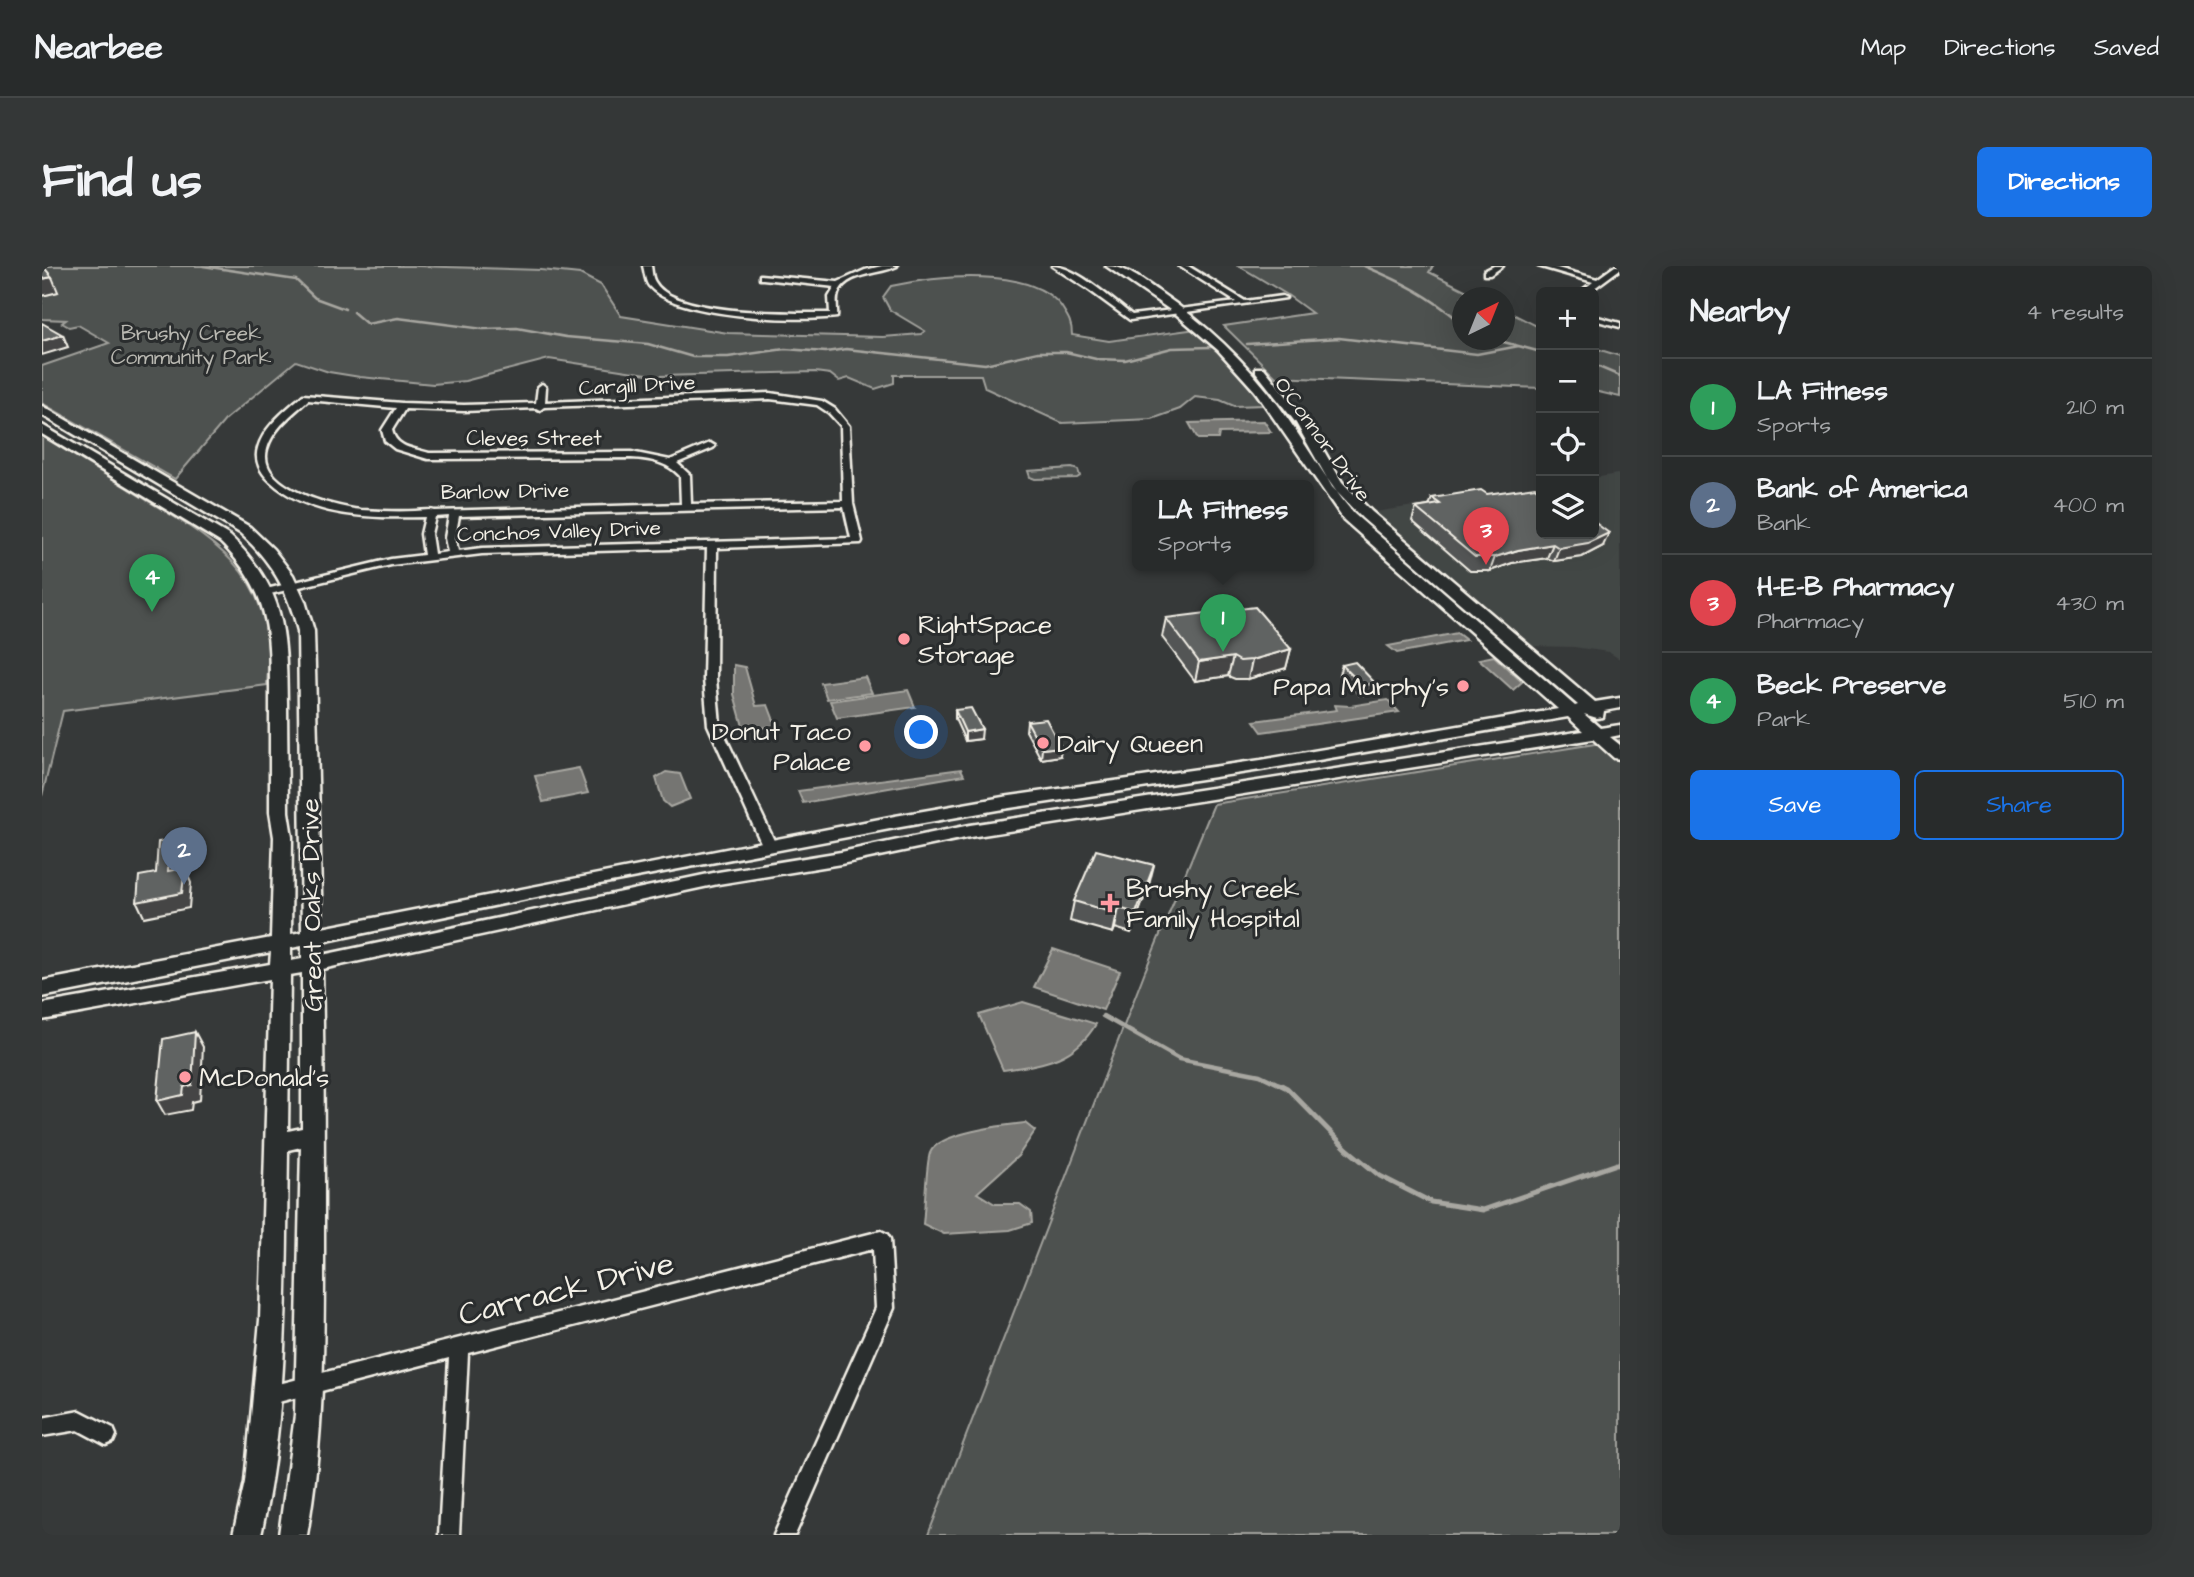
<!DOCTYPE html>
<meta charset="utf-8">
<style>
body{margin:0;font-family:"Architects Daughter",sans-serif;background:#343737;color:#f1f3f6}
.controls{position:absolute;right:21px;top:21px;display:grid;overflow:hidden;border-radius:10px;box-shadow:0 7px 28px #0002}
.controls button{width:63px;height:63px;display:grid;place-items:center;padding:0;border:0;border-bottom:2px solid #444747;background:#282b2b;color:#f1f3f6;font:35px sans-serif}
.compass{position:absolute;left:1410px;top:21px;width:63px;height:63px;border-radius:50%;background:#282b2b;box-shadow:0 7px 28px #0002;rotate:43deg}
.you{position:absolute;left:880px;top:467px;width:24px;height:24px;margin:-18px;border:5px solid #fff;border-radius:50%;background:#1a73e8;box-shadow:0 0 0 10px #1a73e833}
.badge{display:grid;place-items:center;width:46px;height:46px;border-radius:50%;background:#1a73e8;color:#fff;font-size:23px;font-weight:700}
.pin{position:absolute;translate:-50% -58px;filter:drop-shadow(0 2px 4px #0008)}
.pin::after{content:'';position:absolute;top:37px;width:24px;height:21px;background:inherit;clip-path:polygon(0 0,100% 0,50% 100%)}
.popup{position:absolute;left:1090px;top:214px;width:182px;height:91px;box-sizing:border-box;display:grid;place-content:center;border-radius:10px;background:#282b2b;filter:drop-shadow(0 2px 5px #0005);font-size:23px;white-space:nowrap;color:#a5a7a9}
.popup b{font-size:26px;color:#f1f3f6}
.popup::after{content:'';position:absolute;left:50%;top:100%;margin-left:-14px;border:14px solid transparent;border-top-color:#282b2b}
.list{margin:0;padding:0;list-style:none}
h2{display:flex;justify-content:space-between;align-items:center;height:91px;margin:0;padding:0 28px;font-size:30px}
h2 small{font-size:23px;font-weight:400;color:#a5a7a9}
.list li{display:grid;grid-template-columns:46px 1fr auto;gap:21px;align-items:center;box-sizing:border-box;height:98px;padding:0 28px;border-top:2px solid #444747}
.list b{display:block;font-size:26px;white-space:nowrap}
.list p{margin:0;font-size:23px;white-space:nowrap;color:#a5a7a9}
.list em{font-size:23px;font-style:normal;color:#a5a7a9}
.actions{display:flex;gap:14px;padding:21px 28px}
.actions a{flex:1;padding:16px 0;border:2px solid #1a73e8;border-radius:10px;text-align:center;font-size:24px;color:#1a73e8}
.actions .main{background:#1a73e8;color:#fff}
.icon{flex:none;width:38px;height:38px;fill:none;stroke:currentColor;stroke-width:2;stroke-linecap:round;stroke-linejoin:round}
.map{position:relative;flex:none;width:1578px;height:1269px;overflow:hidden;border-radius:10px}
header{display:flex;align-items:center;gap:42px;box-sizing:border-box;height:98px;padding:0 35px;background:#282b2b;border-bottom:2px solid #444747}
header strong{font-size:33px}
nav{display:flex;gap:38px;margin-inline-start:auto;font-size:24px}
.intro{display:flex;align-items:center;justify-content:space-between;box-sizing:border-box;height:168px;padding:0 42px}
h1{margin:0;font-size:49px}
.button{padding:18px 32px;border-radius:10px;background:#1a73e8;color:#fff;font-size:24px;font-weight:700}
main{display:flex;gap:42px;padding:0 42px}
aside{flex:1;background:#282b2b;border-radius:10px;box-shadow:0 7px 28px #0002}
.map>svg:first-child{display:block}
.built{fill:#434645}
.green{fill:#4e514f;stroke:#a1a19c;stroke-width:2}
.water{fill:#757572;stroke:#a8a7a1;stroke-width:2}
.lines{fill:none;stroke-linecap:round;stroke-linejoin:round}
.stream-far2{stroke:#a8a7a1;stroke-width:2.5}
.stream-far1{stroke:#a8a7a1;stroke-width:4.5}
.stream{stroke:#a8a7a1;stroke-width:5}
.street-casing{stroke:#f4f1e8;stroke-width:5}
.secondary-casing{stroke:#f4f1e8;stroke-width:5}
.street{fill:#2a2d2e;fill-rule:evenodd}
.secondary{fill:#2a2d2e;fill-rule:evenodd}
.wall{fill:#535554;stroke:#f4f1e8;stroke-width:2}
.shaded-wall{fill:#444545;stroke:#f4f1e8;stroke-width:2}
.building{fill:#616362;stroke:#f4f1e8;stroke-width:2}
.poi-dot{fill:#ff9aa2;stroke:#2a2d2e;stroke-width:2.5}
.labels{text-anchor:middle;stroke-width:6;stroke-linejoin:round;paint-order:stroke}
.far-park-label{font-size:21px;fill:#bab9b2;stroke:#2a2d2e}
.far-street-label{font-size:21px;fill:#f4f1e8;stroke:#2a2d2e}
.poi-label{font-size:26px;fill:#f4f1e8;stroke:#2a2d2e;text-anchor:start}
.street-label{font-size:26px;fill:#f4f1e8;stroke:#2a2d2e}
.near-street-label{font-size:32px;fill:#f4f1e8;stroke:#2a2d2e}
</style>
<header>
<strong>Nearbee</strong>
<nav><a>Map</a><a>Directions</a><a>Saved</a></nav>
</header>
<div class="intro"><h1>Find us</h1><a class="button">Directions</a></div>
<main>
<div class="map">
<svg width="1578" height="1269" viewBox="0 0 1578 1269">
<rect width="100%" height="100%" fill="#363939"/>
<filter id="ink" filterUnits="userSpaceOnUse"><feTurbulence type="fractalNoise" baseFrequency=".0143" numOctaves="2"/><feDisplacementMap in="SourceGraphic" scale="14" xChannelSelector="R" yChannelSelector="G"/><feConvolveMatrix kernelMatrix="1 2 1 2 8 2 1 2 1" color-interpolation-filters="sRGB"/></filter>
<g filter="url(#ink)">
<!-- built -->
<path class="built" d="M1575,208L1578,209V393L1566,386L1532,381L1484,380L1333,246L1499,220V268H1552V212Z"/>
<!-- green -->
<path class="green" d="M0,0H373L499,4L538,8L559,19L579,50L686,67L841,71L879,68L883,65L848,44L841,31L849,20C896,10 989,0 1019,40C1026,51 1030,56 1030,69L1067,75L1154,63L1191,101L1222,139L1192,140L1178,134L1153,131L1138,143L1110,153L1020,157L943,122L939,109H852V117L833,123L807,112L797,115L788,108L773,106L618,110L507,93L423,115L391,118L318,111L287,106L254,95L184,153L133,213L0,137V100L67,77L36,59L27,61L20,57L24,54L0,53V30L16,26Z
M1197,0H1391L1387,6L1437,31L1420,32V74H1462L1463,44L1499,62V122L1234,111L1182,60L1270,47L1244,28Z
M1552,82L1578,90V131L1552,125Z
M0,170C35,192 71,213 106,235C187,283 234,315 225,419L21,445L0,530Z
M1030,202L1036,204L1038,210L1035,212L993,213L988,211L986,205Z
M1578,474V1269H886L1103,705L1172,538Z"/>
<!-- water -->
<path class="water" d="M1222,155L1229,166L1177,167L1176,173H1156L1147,157Z
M1415,367L1424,374L1355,387L1346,380Z
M1452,390L1480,416L1471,424L1437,393Z
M692,399L703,401L714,440L726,439L734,460L702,464L692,428Z
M823,411L830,427L785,433L779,417Z
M866,424L873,441L795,452L788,435Z
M1346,434L1357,446L1220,466L1212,455L1295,444L1293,439L1308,440Z
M537,502L546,527L501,536L493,510Z
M919,503L922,509L761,537L756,525Z
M624,506L638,508L648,533L628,541L621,535L614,512Z
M1011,683L1078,705L1061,744L992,721Z
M981,736L1054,758C1032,795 1001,798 961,804L937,749Z
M983,857L993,865L976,890L935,927L953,938H978L989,946L990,957L968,964L902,968L881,958C883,943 884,898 888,887C895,867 963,859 983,857Z"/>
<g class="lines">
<!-- stream-far2 -->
<path class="stream-far2" d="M161,0L254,14L273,32L303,43
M1322,0C1363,17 1386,29 1420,57
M311,46L325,58L356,52L441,63L475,62L524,71L606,78L651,91H686L743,83L784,86L804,83L943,98L996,86H1024L1054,93L1083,94L1130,82L1170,81
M1454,74L1499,86
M1205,78L1297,72L1435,88L1477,80
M1552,99L1578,110"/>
<!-- stream-far1 -->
<path class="stream-far1" d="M1061,750L1137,793L1218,809L1241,820"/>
<!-- stream -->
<path class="stream" d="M1237,818L1245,822L1305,883L1338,910L1389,936L1441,944L1578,897"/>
<!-- street casing -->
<g class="street-casing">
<path id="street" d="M601,0H609C610,5 610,12 613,16C631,50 753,47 788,47L787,31L793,21L721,13H718V9L796,16L823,4L840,0H855C837,9 804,6 796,28C793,36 796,44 795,51C755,56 634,52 607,20C603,15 603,6 601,0Z
M1010,0C1034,0 1071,35 1090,49L1194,36L1137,0H1146L1203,35L1240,30L1244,32L1088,54L1047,24Z
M1452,0H1461L1448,9H1442V5Z
M1496,0H1508L1555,13L1573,0H1578V3L1547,26H1538L1551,16Z
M1552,50L1578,57V61L1552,54Z
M500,118L504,121L503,136L728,127L780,135L793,143L807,160L811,238L820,275L819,277L675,282L674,413L678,459L735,581L733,584L728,585L721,581L666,459L662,413L665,282L440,288L349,299L224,329L219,326L220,324L349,293L382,289L379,268L383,251C331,252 269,253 228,215C219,207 212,195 216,182C222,160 244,144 261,129L360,137L422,139L494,137L496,121ZM728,133L775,139L787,147L799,160L801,235L649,238L648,209L635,197L671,182L673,180L668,177L628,194L589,186L387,187C371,182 354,182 350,164L363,143L422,145L494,142L498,144L502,141ZM266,134L354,142L340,164L343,175L353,183L386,193L589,192C608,193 625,196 638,210L639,238L393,245C387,243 380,245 373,245C355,246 337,245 319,244C292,241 214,222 225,183C231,162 251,148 266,134ZM802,241L809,272L440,282L416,285L413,272L417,250ZM407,250L403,272L406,286L392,288L389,268L393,251Z
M839,965L845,968L848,973L852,1042L753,1269H732L834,1042L831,983L426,1087L417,1269H397L407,1092L225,1139L218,1136L215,1130L218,1124L225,1121Z
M38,1145L71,1162L74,1169L71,1176L64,1179L36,1164L0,1170V1152Z"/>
</g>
<!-- secondary casing -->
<g class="secondary-casing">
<path id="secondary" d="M1064,0C1083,0 1100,14 1116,25C1163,57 1205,96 1239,143C1264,178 1284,215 1312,248L1533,440L1536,439L1320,252L1290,221L1254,157L1214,106V102H1222L1265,156L1300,216L1330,246L1553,436L1578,432V442L1562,445L1561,451L1555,452L1542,448L1558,462L1578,459V469L1568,471L1578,479V493L1572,492L1551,473L928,571L799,598L676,618L280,703C282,791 282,878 282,965C282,1067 283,1168 265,1269H237L253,1149L259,881L246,884C244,1012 247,1143 219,1269H191L203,1216L218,1054L228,713L0,754V738L228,698L229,686L0,731V715L229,672L232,571L228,546C228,510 228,474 228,439C228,370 231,328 178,276L0,168V159L188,270C244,324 244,365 245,438C245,474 246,510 246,546L250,571L249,668L260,666L256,365C246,324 229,295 198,267L0,149V140L208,261L231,283L251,309L263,335L272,365L280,662L853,550L961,531L1219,494L1516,443L1302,254L1213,125L1176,84L1134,48ZM1526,451L1541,465L928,559L799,586L676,606L280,689V676L542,621L853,562L961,543L1219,504ZM260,680V693L249,695V682ZM260,707V862L246,865L248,709Z"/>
</g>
<!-- street -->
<use href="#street" class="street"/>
<!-- secondary -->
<use href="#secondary" class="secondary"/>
</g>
<!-- wall -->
<path class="wall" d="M1445,228L1561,280L1540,291L1512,295L1505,292L1470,297L1448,305H1428L1370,255L1374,242L1387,240L1390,232Z
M1124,352L1249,383L1244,402L1206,413H1193L1186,410L1153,415L1120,371Z
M1300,399L1333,417L1330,427L1318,429L1297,408Z
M913,444L939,473L923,475L913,453Z
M985,455L1018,490L999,493L984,465Z
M1107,619L1089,667L1073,662L1071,667L1028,655L1032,635Z"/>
<!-- shaded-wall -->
<path class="shaded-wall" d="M10,11L16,26L0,30V13Z
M21,69L26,81L0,89V75Z
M1567,267L1561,280L1540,291L1512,295L1517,282Z
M1511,278L1505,292L1470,297L1448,305L1453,291L1476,284Z
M1249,383L1244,402L1206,413L1210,394Z
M1191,391L1186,410L1153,415L1157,396Z
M1333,417L1330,427L1318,429L1321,420Z
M940,463L939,473L923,475V466Z
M1019,481L1018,490L999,493L1000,483Z
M128,574L135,588L133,620L126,605Z
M1112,599L1107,619L1089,667L1094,647Z
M143,602L149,617L147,642L102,651L95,636Z
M1077,642L1073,662L1071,667L1075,648Z
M153,766L161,781L158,834L150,836L149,844L123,849L115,835L142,821Z"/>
<!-- building -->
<path class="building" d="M0,0H1L10,11L0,13Z
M0,57L21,69L0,75Z
M1493,221L1499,226V268H1552V256L1567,267L1546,277L1517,282L1511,278L1476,284L1453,291H1433L1374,242L1398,238L1390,232L1439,224L1445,228Z
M1213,341L1249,383L1210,394L1198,395L1191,391L1157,396L1124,352Z
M1313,396L1333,417L1321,420L1300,399Z
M929,442L940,463L923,466L913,444Z
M1004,453L1019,481L1000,483L985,455Z
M128,574L126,605L143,602L140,627L95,636L97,610L114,607L116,576Z
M1054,584L1112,599L1094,647L1077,642L1075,648L1032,635Z
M153,766L150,819L142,821L141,829L115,835L121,773Z"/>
</g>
<!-- markers -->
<g class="poi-dot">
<circle cx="862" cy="373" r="7"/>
<circle cx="1421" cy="420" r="7"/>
<circle cx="1001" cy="477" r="7"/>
<circle cx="823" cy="480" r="7"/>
<path d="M1064.5 626.5h7v7h7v7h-7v7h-7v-7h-7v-7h7z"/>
<circle cx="143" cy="811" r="7"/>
</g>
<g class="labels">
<!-- far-park labels -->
<g class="far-park-label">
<text x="149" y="74">Brushy Creek<tspan x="149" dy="24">Community Park</tspan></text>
</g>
<!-- far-street labels -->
<g class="far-street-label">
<text transform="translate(595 119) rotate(-3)" y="7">Cargill Drive</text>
<text x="492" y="179">Cleves Street</text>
<text transform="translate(1281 173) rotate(54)" y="7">O'Connor Drive</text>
<text transform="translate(463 225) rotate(-1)" y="7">Barlow Drive</text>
<text transform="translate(517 265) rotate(-2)" y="7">Conchos Valley Drive</text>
</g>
<!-- poi labels -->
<g class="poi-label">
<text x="876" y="367">RightSpace<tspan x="876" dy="30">Storage</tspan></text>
<text x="1407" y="429" text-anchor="end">Papa Murphy's</text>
<text x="809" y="474" text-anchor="end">Donut Taco<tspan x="809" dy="30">Palace</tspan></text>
<text x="1015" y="486">Dairy Queen</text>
<text x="1084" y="631">Brushy Creek<tspan x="1084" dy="30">Family Hospital</tspan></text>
<text x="157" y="820">McDonald's</text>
</g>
<!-- street labels -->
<g class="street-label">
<text transform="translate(269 639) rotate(-91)" y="9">Great Oaks Drive</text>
</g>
<!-- near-street labels -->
<g class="near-street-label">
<text transform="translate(524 1022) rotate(-14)" y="11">Carrack Drive</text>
</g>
</g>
</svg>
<div class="controls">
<button>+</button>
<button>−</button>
<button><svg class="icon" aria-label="locate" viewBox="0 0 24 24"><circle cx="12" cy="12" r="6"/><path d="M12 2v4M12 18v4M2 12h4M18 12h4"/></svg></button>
<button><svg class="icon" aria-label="layers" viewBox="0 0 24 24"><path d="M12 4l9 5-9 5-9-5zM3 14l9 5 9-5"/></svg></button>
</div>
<svg class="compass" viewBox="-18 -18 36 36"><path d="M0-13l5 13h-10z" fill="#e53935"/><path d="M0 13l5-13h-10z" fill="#a5a7a9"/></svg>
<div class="you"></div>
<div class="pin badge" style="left:1181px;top:386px;background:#2e9e5b">1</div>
<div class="popup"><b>LA Fitness</b>Sports</div>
<div class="pin badge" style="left:142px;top:619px;background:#5c6f8a">2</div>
<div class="pin badge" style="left:1444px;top:299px;background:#e0444e">3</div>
<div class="pin badge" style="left:110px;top:346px;background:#2e9e5b">4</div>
</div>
<aside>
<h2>Nearby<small>4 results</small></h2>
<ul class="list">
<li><span class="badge" style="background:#2e9e5b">1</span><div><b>LA Fitness</b><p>Sports</p></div><em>210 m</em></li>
<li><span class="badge" style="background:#5c6f8a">2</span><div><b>Bank of America</b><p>Bank</p></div><em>400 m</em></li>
<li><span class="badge" style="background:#e0444e">3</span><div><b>H-E-B Pharmacy</b><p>Pharmacy</p></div><em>430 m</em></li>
<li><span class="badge" style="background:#2e9e5b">4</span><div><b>Beck Preserve</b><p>Park</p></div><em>510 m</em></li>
</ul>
<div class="actions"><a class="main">Save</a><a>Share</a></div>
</aside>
</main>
